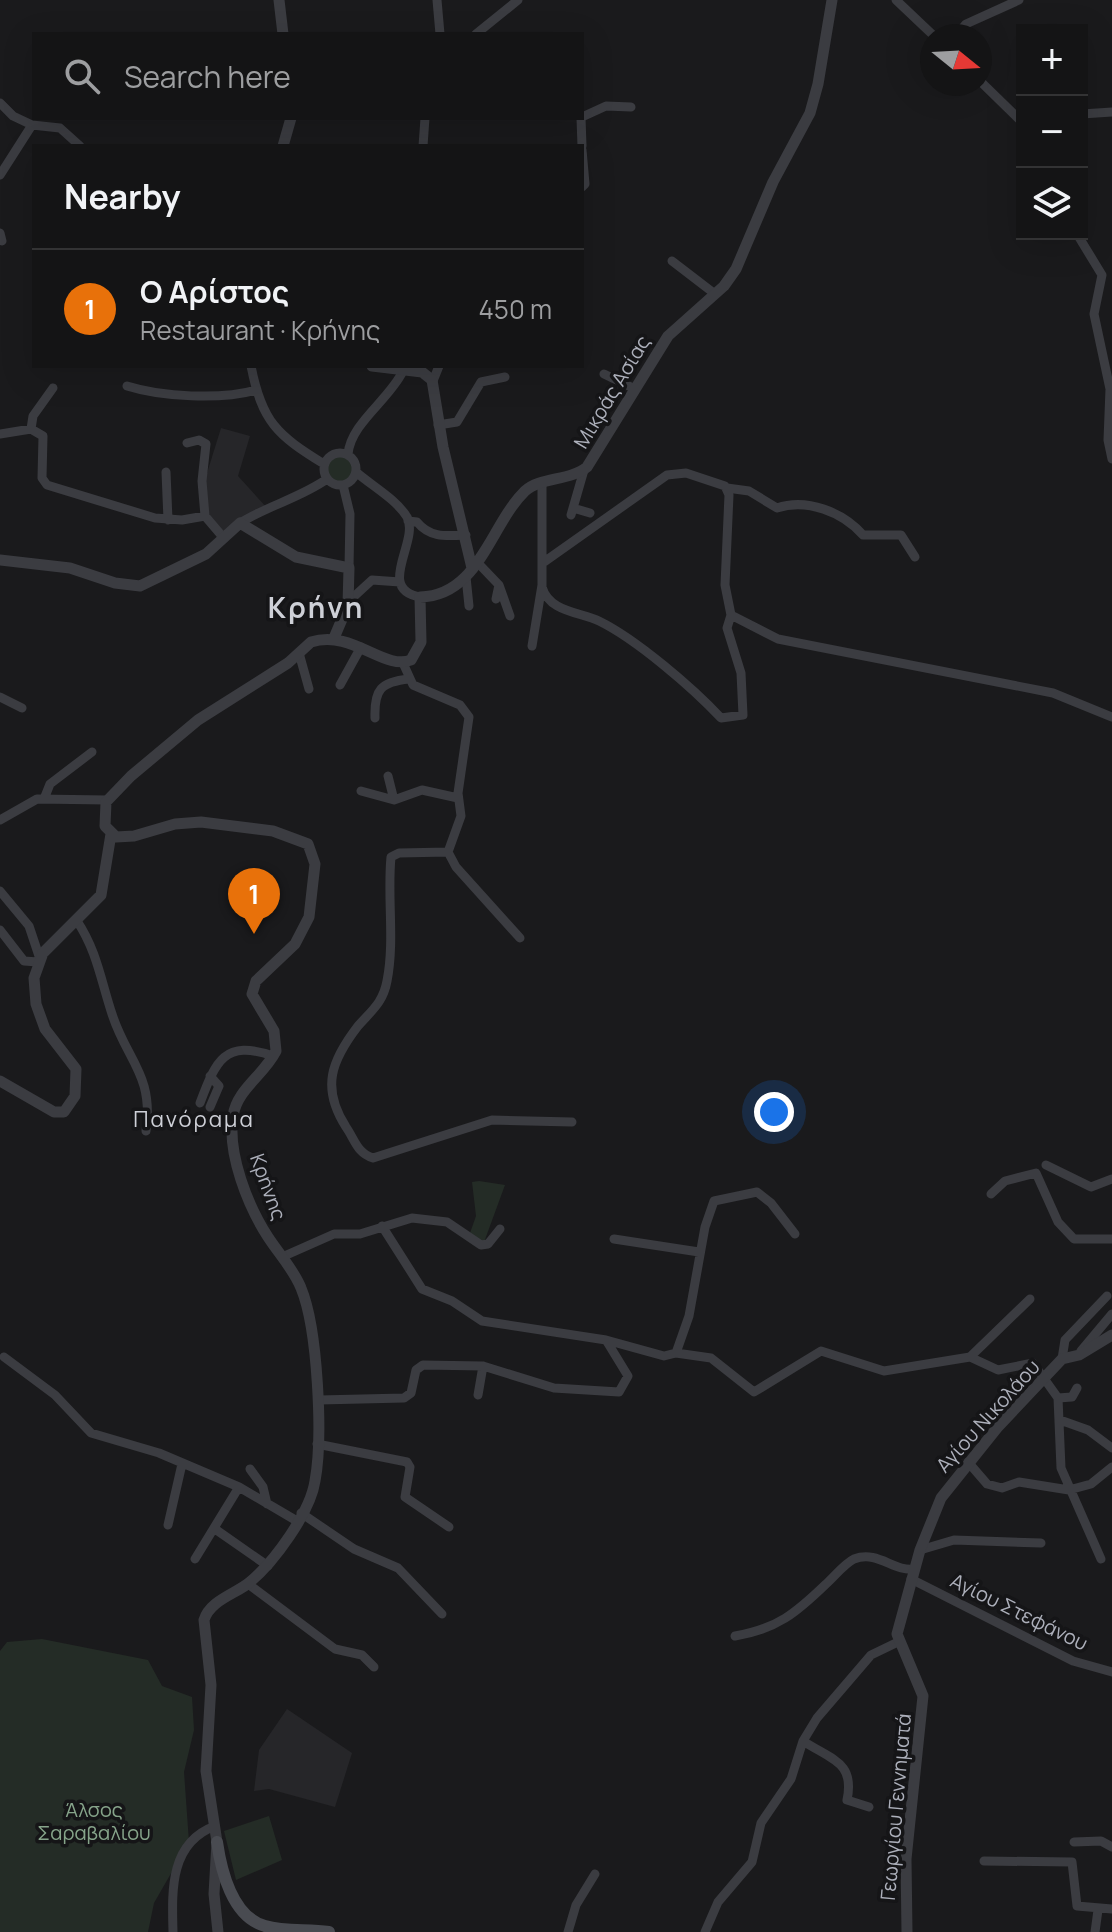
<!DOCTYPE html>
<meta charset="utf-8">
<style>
body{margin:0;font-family:Manrope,sans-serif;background:#1d1d1e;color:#f1f3f6}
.controls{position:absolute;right:24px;top:24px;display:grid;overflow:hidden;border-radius:0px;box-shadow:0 8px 32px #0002}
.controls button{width:72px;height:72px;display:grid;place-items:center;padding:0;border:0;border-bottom:2px solid #333334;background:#141415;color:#f1f3f6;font:40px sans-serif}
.compass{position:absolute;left:920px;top:24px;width:72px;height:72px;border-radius:50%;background:#141415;box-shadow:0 8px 32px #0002;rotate:108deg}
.you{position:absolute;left:774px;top:1112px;width:28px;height:28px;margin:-20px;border:6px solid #fff;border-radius:50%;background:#1a73e8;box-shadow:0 0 0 12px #1a73e833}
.badge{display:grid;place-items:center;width:52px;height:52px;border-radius:50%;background:#e8be46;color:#fff;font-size:26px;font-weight:700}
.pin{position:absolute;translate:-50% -66px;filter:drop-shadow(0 2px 4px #0008)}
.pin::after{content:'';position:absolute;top:42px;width:28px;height:24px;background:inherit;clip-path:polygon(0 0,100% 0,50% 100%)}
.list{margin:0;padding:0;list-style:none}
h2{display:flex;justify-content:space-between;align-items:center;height:104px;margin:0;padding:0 32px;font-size:34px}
h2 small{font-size:26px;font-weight:400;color:#9d9ea0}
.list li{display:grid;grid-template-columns:52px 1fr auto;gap:24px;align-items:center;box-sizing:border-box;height:120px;padding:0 32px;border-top:2px solid #333334}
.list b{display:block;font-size:30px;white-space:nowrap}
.list p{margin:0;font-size:26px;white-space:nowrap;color:#9d9ea0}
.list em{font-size:26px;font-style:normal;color:#9d9ea0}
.icon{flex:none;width:44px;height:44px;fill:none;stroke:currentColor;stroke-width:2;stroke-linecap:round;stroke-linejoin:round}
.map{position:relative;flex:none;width:1112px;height:1932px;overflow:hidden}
.search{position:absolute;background:#141415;box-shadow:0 8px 32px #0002;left:32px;top:32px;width:552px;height:88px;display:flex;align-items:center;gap:20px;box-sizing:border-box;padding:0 28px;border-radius:0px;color:#9d9ea0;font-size:30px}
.panel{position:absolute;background:#141415;box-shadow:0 8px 32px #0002;left:32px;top:144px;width:552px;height:224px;border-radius:0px}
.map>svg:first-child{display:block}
.built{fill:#262629}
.green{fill:#242c26}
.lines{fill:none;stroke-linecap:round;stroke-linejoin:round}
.minor{stroke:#3b3c41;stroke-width:9}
.tertiary{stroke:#3b3c41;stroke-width:11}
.secondary{stroke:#494b51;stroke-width:12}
.labels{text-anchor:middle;stroke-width:7;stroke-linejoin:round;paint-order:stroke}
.street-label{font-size:20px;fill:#adb0bb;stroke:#151517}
.park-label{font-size:20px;fill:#86a48a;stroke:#151517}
.neighbourhood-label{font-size:22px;letter-spacing:2px;fill:#ced0d7;stroke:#151517}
.district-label{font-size:28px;font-weight:bold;letter-spacing:2px;fill:#ced0d7;stroke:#151517}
</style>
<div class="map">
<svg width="1112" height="1932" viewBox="0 0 1112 1932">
<rect width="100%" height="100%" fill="#1a1a1c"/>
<!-- built -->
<path class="built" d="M221,428L250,436L238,476L267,508L225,535L207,512L203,486Z
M287,1709L352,1753L335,1807L269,1789L254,1791L259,1750Z"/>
<!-- green -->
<path class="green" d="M327 470a13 13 0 1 1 26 0a13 13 0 1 1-26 0Z
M479,1181L505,1185L483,1245L470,1233L476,1216L472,1182Z
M42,1639L148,1660L162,1686L192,1697L194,1730L184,1772L189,1842L154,1903L148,1932H0V1651L7,1642Z
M269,1816L282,1860L236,1880L224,1831Z"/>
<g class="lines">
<!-- minor -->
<path class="minor" d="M437,0L440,34
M896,0L934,36
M476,34L518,0
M956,36L966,24L1019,0
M980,81L1022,122
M0,103L13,116L32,125L60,128L80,146
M1082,114L1112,112
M582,117L606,106L631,107
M581,118L582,146
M423,146L425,118
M582,150L585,184L582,187
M0,175L32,125
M0,233L2,241
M1077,234L1102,275L1094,314L1110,389L1108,440L1112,459
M672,261L715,294
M251,366C262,422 277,435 324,464
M604,374L633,388
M433,381L439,366
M127,386C162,397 221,400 256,390
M438,425L457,422L481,382L505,377
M31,429L33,416L53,388
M0,434L31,429L43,436L42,478L47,485L155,518L182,520L205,516L222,536
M187,443L199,440L206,444L202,481L205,516
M324 469a16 16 0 1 1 32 0a16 16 0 1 1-32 0Z
M348,454C351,423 389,400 403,371
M166,472L168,520
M356,472C372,486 396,499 407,517C420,541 375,589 420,597
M343,485L350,514L349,568
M542,485V587C549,612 580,612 599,621C636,639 693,688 721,718L743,715L741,673L727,628L731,615L725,585L729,495L725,486L686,473L667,475L544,562
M727,488L749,491L777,508C807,498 843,512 863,535H901L915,557
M573,508L590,513
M571,515L584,470
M408,521L417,522C430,538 446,536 466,535
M240,523C269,505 300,498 327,479
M477,562L499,585L496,599
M466,577L469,606
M499,585L510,616
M348,602L372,580L400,582
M731,615L778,639L1053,693L1112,717
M532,646L542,585
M299,653L309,689
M403,663L413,685L460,705L469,717L458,793L461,816L448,852L399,853L391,857C387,897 395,941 387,981C383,1003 371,1011 358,1026C331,1061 321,1088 346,1127C355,1140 357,1153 373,1158L492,1120L572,1122
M340,685L361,647
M0,697L22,708
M375,718C374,689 381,682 409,679
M388,776L394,800
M361,791L394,800L422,790L458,798
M44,799L50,784L92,752
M0,820L37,799L107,800
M448,852L456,867L520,938
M0,891L29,926L40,959
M77,921C97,951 101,981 112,1014C127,1061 154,1075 146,1131
M0,930L24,961L38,962
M200,1103C216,1061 224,1039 273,1056
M210,1107L219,1086L210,1076
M1046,1165L1091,1187L1112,1179
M991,1194L1005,1181L1036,1173L1058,1222L1074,1239H1112
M382,1226L422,1289L452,1301L482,1321L606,1340L664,1356L676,1353L689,1316L705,1227L714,1201L757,1192L771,1203L795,1234
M614,1239L699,1252
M282,1257L334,1234H360L412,1218L447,1222L481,1245L488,1244L500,1229
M1081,1351L1112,1314
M676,1353L711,1358L754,1392L821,1351L884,1371L970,1357L998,1370L1033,1363L1058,1398L1061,1468L1101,1559
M4,1357L55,1395L91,1433L159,1453L239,1487L297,1521
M970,1357L1030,1299
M1062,1359L1065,1340L1107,1296
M478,1395L483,1366
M1058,1398L1072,1397L1077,1388
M319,1400L404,1398L411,1393L416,1370L423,1365L483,1366L554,1388L619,1392L628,1376L606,1340
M1060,1420L1088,1430L1112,1448
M317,1444L407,1462L410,1467L405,1497L449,1527
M968,1462L987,1484L1002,1488L1019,1482L1069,1490L1091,1484L1112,1467
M250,1469L263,1487L267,1504
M301,1513L354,1549L398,1568L442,1614
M168,1525L182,1464
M215,1529L268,1566
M920,1550L954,1540L1041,1543
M195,1559L239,1487
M911,1579L1073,1661L1112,1672
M248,1584L335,1649L362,1655L374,1667
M735,1636C777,1629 796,1613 826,1584C835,1576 844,1564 854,1559C878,1550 894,1572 914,1569
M803,1741C832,1760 855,1762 847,1800L869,1807
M1074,1842L1101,1841L1112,1847
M984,1861L1072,1862L1077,1906L1112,1909
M173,1932C172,1892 169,1843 215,1826
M568,1932L576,1905L595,1874
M705,1932L718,1902L752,1862L761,1823L791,1779L803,1741L817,1718L871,1655L898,1642
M1095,1932L1098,1910"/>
<!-- tertiary -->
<path class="tertiary" d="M279,0L283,34
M283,146L291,118
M372,366L422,372L432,380L443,447L472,568
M0,560L70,568L115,583L140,586L206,554L240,523L296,557L349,568L348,605L334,638
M0,1081L54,1112H64L75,1096L76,1069L45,1029L36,1004L34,978L43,953L101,895L111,834
M218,1932L214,1894L217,1842L206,1771L211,1685L204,1620C210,1600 236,1594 250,1582C274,1562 310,1513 315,1481C323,1438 318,1329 301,1288C294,1270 279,1254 268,1237C248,1206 227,1154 233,1116C237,1089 264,1075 276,1051L274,1031L252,994L256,981L295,944L309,917L315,864L308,844L273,831L201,822L175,824L134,836L116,837L105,826L106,802L131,776L198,720L288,663L311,642C352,629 384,671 411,660L421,642L420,597C479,596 490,525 525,491C540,477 570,481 587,467L668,336L724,286L736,269L773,182L810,113L818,84L832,0
M907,1932L906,1859L923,1696L897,1634L920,1550L941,1498L997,1428L1062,1359L1079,1355L1112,1335"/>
<!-- secondary -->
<path class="secondary" d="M217,1842C221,1870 232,1917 265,1926C285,1932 307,1929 329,1932"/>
</g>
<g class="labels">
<!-- street labels -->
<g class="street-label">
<text transform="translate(612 392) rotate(-59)" y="7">Μικράς Ασίας</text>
<text transform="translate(268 1187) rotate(70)" y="7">Κρήνης</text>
<text transform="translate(988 1416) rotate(-48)" y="7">Αγίου Νικολάου</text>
<text transform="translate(1019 1612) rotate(26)" y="7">Αγίου Στεφάνου</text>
<text transform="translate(896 1807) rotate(-85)" y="7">Γεωργίου Γεννηματά</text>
</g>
<!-- park labels -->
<g class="park-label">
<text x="94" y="1817">Άλσος<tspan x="94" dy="23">Σαραβαλίου</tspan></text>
</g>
<!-- neighbourhood labels -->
<g class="neighbourhood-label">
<text x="194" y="1127">Πανόραμα</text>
</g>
<!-- district labels -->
<g class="district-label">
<text x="316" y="618">Κρήνη</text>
</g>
</g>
</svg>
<div class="controls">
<button>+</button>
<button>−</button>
<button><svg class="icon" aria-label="layers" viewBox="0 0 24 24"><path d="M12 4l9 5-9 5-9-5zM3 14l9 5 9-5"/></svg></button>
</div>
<svg class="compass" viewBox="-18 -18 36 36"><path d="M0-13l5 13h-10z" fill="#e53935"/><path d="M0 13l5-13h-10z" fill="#9d9ea0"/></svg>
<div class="you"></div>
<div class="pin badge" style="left:254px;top:934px;background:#e8710a">1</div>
<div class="search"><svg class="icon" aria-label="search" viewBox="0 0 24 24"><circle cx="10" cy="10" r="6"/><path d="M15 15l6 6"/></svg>Search here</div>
<section class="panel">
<h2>Nearby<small></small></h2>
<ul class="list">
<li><span class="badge" style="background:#e8710a">1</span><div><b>Ο Αρίστος</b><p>Restaurant · Κρήνης</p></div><em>450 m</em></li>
</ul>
</section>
</div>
